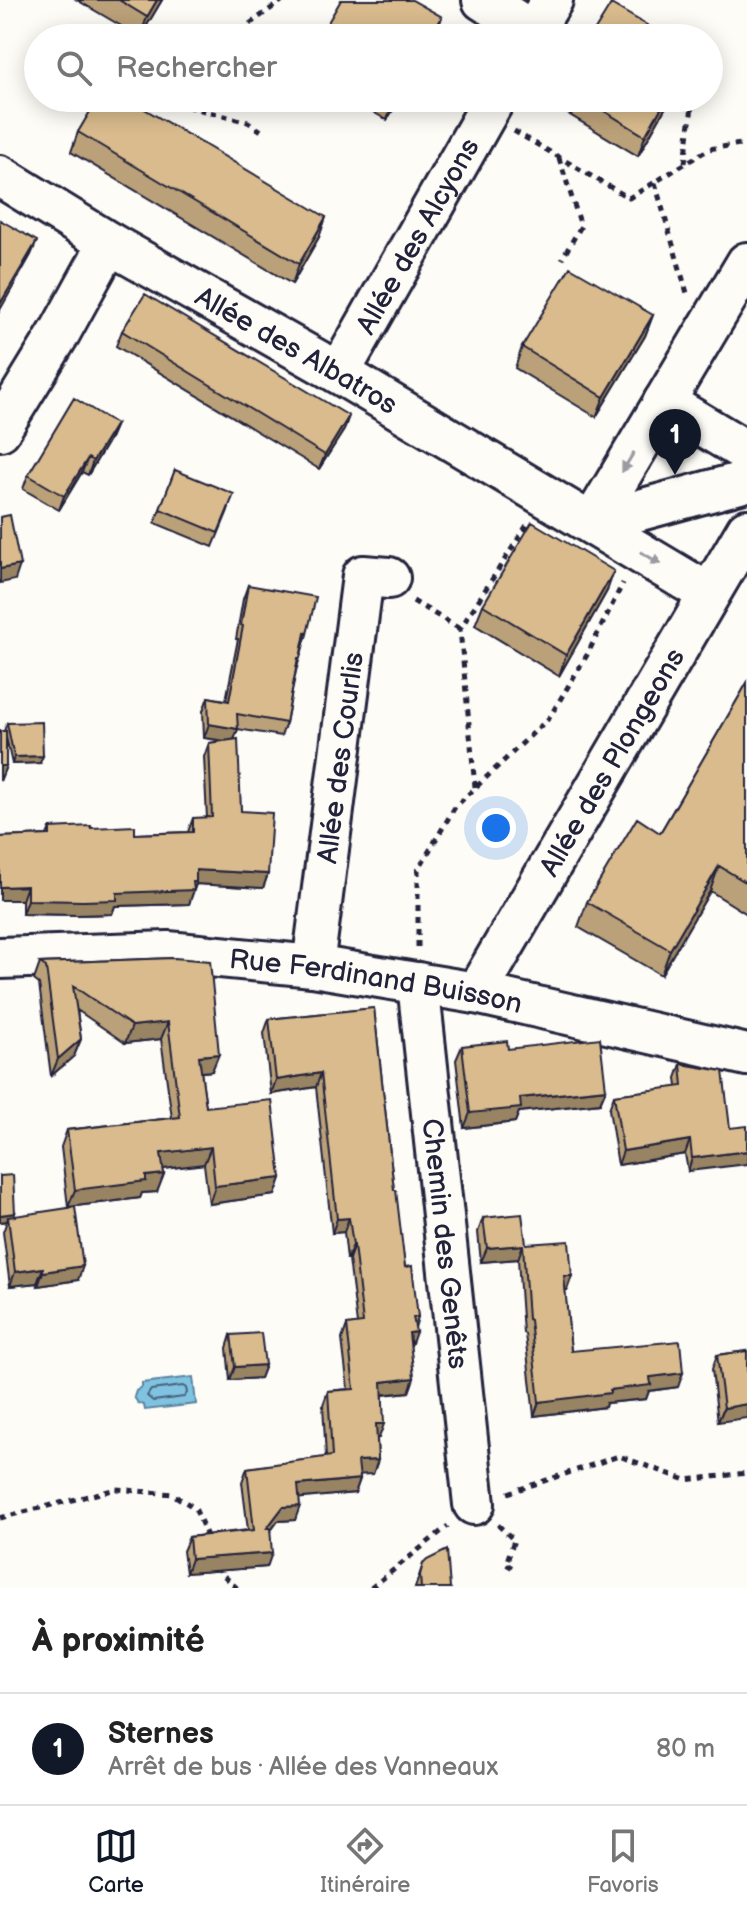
<!DOCTYPE html>
<html lang="fr">
<meta charset="utf-8">
<style>
body{margin:0;font-family:"Balsamiq Sans",sans-serif;background:#f6f6f6;color:#222}
.you{position:absolute;left:496px;top:828px;width:28px;height:28px;margin:-20px;border:6px solid #fff;border-radius:50%;background:#1a73e8;box-shadow:0 0 0 12px #1a73e833}
.badge{display:grid;place-items:center;width:52px;height:52px;border-radius:50%;background:#111827;color:#fff;font-size:26px;font-weight:700}
.pin{position:absolute;translate:-50% -66px;filter:drop-shadow(0 2px 4px #0008)}
.pin::after{content:'';position:absolute;top:42px;width:28px;height:24px;background:inherit;clip-path:polygon(0 0,100% 0,50% 100%)}
.list{margin:0;padding:0;list-style:none}
h2{display:flex;justify-content:space-between;align-items:center;height:104px;margin:0;padding:0 32px;font-size:34px}
h2 small{font-size:26px;font-weight:400;color:#767676}
.list li{display:grid;grid-template-columns:52px 1fr auto;gap:24px;align-items:center;box-sizing:border-box;height:112px;padding:0 32px;border-top:2px solid #e0e0e0}
.list b{display:block;font-size:30px;white-space:nowrap}
.list p{margin:0;font-size:26px;white-space:nowrap;color:#767676}
.list em{font-size:26px;font-style:normal;color:#767676}
.icon{flex:none;width:44px;height:44px;fill:none;stroke:currentColor;stroke-width:2;stroke-linecap:round;stroke-linejoin:round}
.map{position:relative;flex:none;width:747px;height:1588px;overflow:hidden}
.search{position:absolute;background:#fff;box-shadow:0 4px 20px #0003;left:24px;right:24px;top:24px;height:88px;display:flex;align-items:center;gap:20px;box-sizing:border-box;padding:0 28px;border-radius:44px;color:#767676;font-size:30px}
.sheet{height:216px;background:#fff}
nav{display:flex;justify-content:space-around;align-items:center;box-sizing:border-box;height:112px;border-top:2px solid #e0e0e0;background:#fff;font-size:22px;color:#767676}
nav a{display:grid;justify-items:center;gap:4px}
nav .on{color:#111827}
.map>svg:first-child{display:block}
.water{fill:#80c3e1;stroke:#5a839f;stroke-width:2}
.lines{fill:none;stroke-linecap:round;stroke-linejoin:round}
.shore{stroke:#48627d;stroke-width:2}
.minor-casing{stroke:#22223b;stroke-width:46}
.path{stroke:#22223b;stroke-width:5;stroke-dasharray:6 6;stroke-linecap:butt}
.minor{stroke:#fdfcf7;stroke-width:40}
.wall{fill:#bba179;stroke:#22223b;stroke-width:2}
.shaded-wall{fill:#988363;stroke:#22223b;stroke-width:2}
.building{fill:#d9bb8d;stroke:#22223b;stroke-width:2}
.oneway{fill:#9a9aa2}
.labels{text-anchor:middle;stroke-width:6;stroke-linejoin:round;paint-order:stroke}
.street-label{font-size:28px;fill:#22223b;stroke:#fdfcf7}
</style>
<div class="map">
<svg width="747" height="1588" viewBox="0 0 747 1588">
<rect width="100%" height="100%" fill="#fdfcf7"/>
<filter id="ink" filterUnits="userSpaceOnUse"><feTurbulence type="fractalNoise" baseFrequency=".0125" numOctaves="2"/><feDisplacementMap in="SourceGraphic" scale="16" xChannelSelector="R" yChannelSelector="G"/><feConvolveMatrix kernelMatrix="1 2 1 2 8 2 1 2 1" color-interpolation-filters="sRGB"/></filter>
<g filter="url(#ink)">
<!-- water -->
<path class="water" d="M193,1377L196,1404L145,1410L144,1405L138,1403L134,1397L136,1391L142,1387V1383Z"/>
<g class="lines">
<!-- shore -->
<path class="shore" d="M183,1386L186,1388L187,1393L184,1397L153,1401L147,1396L151,1390Z"/>
<!-- minor casing -->
<g class="minor-casing">
<g id="minor">
<path d="M483,0L533,32"/>
<path d="M529,38L552,0"/>
<path id="s1" d="M0,176L109,243L339,373L709,594"/>
<path id="s2" d="M339,373L495,98"/>
<path d="M664,402L747,452"/>
<path d="M0,430L60,332L109,243"/>
<path d="M592,523L747,263"/>
<path d="M592,523L747,481"/>
<path id="s3" d="M0,958L168,952L313,966L476,993L747,1055"/>
<path id="s4" d="M313,966L363,576L389,578"/>
<path id="s5" d="M418,983L474,1504"/>
<path id="s6" d="M476,993L747,530"/>
</g>
</g>
<!-- path -->
<path class="path" d="M230,38L283,0
M709,67L711,64
M190,98L185,106L248,122L263,132
M514,131L629,198L709,149L747,143
M559,158L581,226L562,259
M685,163L693,98
M655,183L687,293
M413,601L460,629
M475,787L460,629L527,525
M418,947V870L455,807L549,718L587,655L623,583
M508,1493L619,1456L686,1480L747,1473
M0,1518L116,1489L172,1494L195,1508L209,1541
M498,1525L514,1540L506,1564L513,1568
M218,1566L221,1573L237,1588
M371,1588L448,1526"/>
<!-- minor -->
<use href="#minor" class="minor"/>
</g>
<!-- wall -->
<path class="wall" d="M77,0H162L140,37Z
M348,98H400L387,120Z
M558,98H671L638,156L555,106Z
M78,132L326,217L319,237L292,284L71,152Z
M653,315L645,336L596,417L515,368L522,347Z
M122,331L344,430L319,469L116,346Z
M116,424L110,438L88,475L82,472L59,510L23,489L28,475Z
M175,470L229,508L213,547L155,523Z
M248,585L307,634L296,671L286,723L281,736L238,729L234,740L241,811L268,874L263,888L196,884L189,904L115,906L112,914L78,915L22,914V900H0V837L47,835L50,828H91L135,834L188,832L193,818H207L204,757L209,743L224,741L204,738L203,711L208,697L226,700L238,639H236L243,599Z
M607,591L559,676L475,625L483,605Z
M747,683V914L710,891L661,975L578,927L587,902L660,833Z
M7,723L40,763L12,764L6,737V766L0,781V731H4Z
M174,958L212,1071L201,1072L206,1107L281,1178L275,1195L209,1204L204,1164L163,1169L164,1174L157,1192L142,1193L140,1198L68,1207L61,1147L67,1130L172,1118L161,1039L125,1043L77,1010L81,1039L74,1056L51,1076L39,984L34,980L40,963Z
M374,1008L394,1190L405,1267L418,1317L410,1346L414,1378L409,1392L383,1395L379,1438H377L378,1460L373,1474H360V1479L355,1493L299,1498L295,1520L278,1521L270,1532L267,1567L186,1573L183,1551L189,1537L248,1530L242,1482L247,1468L326,1457L323,1405L328,1391L348,1389L342,1339L347,1325L357,1324L349,1259H347L344,1232L332,1233L316,1087L271,1094L264,1033L269,1019Z
M462,1046L508,1049L606,1089L600,1103L519,1112L515,1122L464,1128L456,1060Z
M681,1064L730,1128L688,1171L685,1154L618,1165L609,1109L614,1095L677,1087L676,1078Z
M15,1213L14,1216L78,1280L38,1286L37,1283L10,1286L3,1232L7,1221L0,1222Z
M483,1218L526,1244L567,1290H565L571,1351L678,1387L649,1391L646,1399L606,1403L605,1407L534,1416L525,1334L523,1333L518,1259L481,1262L478,1232Z
M231,1335L265,1365L260,1378L230,1380L227,1348Z
M747,1351L718,1422L712,1369L717,1355Z
M423,1564L450,1588H415Z"/>
<!-- shaded-wall -->
<path class="shaded-wall" d="M157,0H162L140,37L147,17Z
M442,17L435,38H430Z
M395,98H400L387,120Z
M667,98H671L638,156L645,136Z
M326,217L319,237L292,284L299,264Z
M37,241L31,255L0,310V304Z
M653,315L645,336L596,417L604,397Z
M349,416L344,430L319,469L325,455Z
M116,424L110,438L88,475L93,461Z
M88,458L82,472L59,510L64,496Z
M20,565L15,580L0,583V569Z
M614,571L607,591L559,676L566,655Z
M209,724L238,729L233,742L204,738Z
M43,756L40,763L12,764L14,757Z
M0,766H6L0,781Z
M719,866L710,891L661,975L670,950Z
M196,870L268,874L263,888L196,884L189,904L115,906L112,914L78,915L22,914L27,900L117,893Z
M27,886L22,900H0V887Z
M168,1022L161,1039L125,1043L132,1026Z
M81,1039L74,1056L51,1076L58,1059Z
M219,1054L212,1071L193,1073L199,1056Z
M321,1073L316,1087L271,1094L276,1080Z
M606,1089L600,1103L519,1112L515,1122L464,1128L470,1113L520,1098Z
M690,1140L685,1154L618,1165L623,1151Z
M211,1147L204,1164L155,1170L161,1153Z
M747,1151V1164L688,1171L692,1158Z
M164,1174L157,1192L142,1193L140,1198L68,1207L75,1190L146,1176Z
M281,1178L275,1195L209,1204L215,1186Z
M15,1213L13,1220L8,1217L7,1221L0,1222V1215Z
M349,1218L344,1232L332,1233L337,1219Z
M353,1245H354L349,1259H347Z
M523,1245L518,1259L481,1262L487,1248Z
M83,1266L78,1280L38,1286L43,1272Z
M43,1268L37,1283L10,1286L15,1272Z
M564,1276H572L567,1290H559Z
M416,1332L411,1346L409,1333Z
M265,1365L260,1378L230,1380L235,1367Z
M683,1373L678,1387L649,1391L646,1399L606,1403L605,1407L534,1416L539,1402L610,1390L650,1377Z
M414,1378L409,1392L377,1395L382,1382Z
M747,1404V1418L718,1422L724,1408Z
M376,1424H384L379,1438H371Z
M378,1460L373,1474L353,1475L358,1461Z
M360,1479L355,1493L293,1499L298,1485Z
M300,1506L295,1520L278,1521L262,1542L267,1528L283,1507Z
M272,1553L267,1567L186,1573L191,1559Z"/>
<!-- building -->
<path class="building" d="M119,0H157L147,17Z
M341,0H412L442,17L430,38H319Z
M611,4L669,38H590Z
M98,98H126L326,217L299,264L78,132Z
M583,98H667L645,136Z
M0,220L37,241L0,304Z
M570,267L653,315L604,397L522,347Z
M145,294L349,416L325,455L122,331Z
M74,398L116,424L93,461L88,458L64,496L28,475Z
M175,470L234,494L218,533L160,509Z
M10,515L20,565L0,569V517Z
M532,522L614,571L566,655L483,605Z
M248,585L316,597L307,634L305,633L300,658H298L286,723L237,714L238,729L209,724L208,697L229,701L243,626L241,625Z
M747,683V883L719,866L670,950L587,902L637,818L660,833Z
M42,722L43,756L14,757L7,723Z
M0,731H6V766H0Z
M238,739L241,811L272,813L268,874L196,870V882H193L194,890L117,893V900L83,901L27,900V886L0,887V837L50,835V828L91,826V828L135,826V834L193,832V818L212,817L209,743Z
M174,958L210,961L219,1054L199,1056L206,1107L272,1100L281,1178L215,1186L211,1147L161,1153L164,1174L146,1176V1181L75,1190L67,1130L180,1117L168,1022L132,1026L73,986L81,1039L58,1059L46,967L40,963Z
M374,1008L394,1190H396L405,1267L412,1266L418,1317H413L416,1332L409,1333L414,1378L382,1382L384,1424H376L378,1460L358,1461L360,1479L298,1485L300,1506L283,1507L267,1528H270L272,1553L191,1559L189,1537L254,1530L247,1468L332,1456L328,1391L354,1389L347,1325L363,1323L354,1245H353L349,1218L337,1219L321,1073L276,1080L269,1019Z
M600,1038L606,1089L520,1098L521,1108L470,1113L462,1046L507,1041L508,1049Z
M681,1064L723,1071L730,1128L747,1126V1151L692,1158L690,1140L623,1151L614,1095L683,1086Z
M13,1175L15,1213L0,1215V1176Z
M75,1207L83,1266L43,1272V1268L15,1272L8,1217Z
M522,1214L526,1244L569,1241L572,1276H564L571,1351L680,1341L683,1373L650,1377L651,1385L610,1390V1393L539,1402L530,1320L528,1319L523,1245L487,1248L483,1218Z
M261,1333L265,1365L235,1367L231,1335Z
M747,1351V1404L724,1408L717,1355Z
M447,1550L450,1588H421L420,1575L423,1564L427,1560Z"/>
<!-- one-way arrows -->
<defs><path id="oneway-solid" d="M-6-.8H1V-3.2L6.5 0L1 3.2V.8H-6Z" transform="scale(2)"/></defs>
<g class="oneway">
<use href="#oneway-solid" transform="translate(628 462) rotate(121)"/>
<use href="#oneway-solid" transform="translate(651 558) rotate(31)"/>
</g>
</g>
<g class="labels">
<!-- street labels -->
<g class="street-label">
<text dy="10" stroke="none"><textPath href="#s2" startOffset="158">Allée des Alcyons</textPath></text>
<text dy="10" stroke="none"><textPath href="#s1" startOffset="344">Allée des Albatros</textPath></text>
<text dy="10" stroke="none"><textPath href="#s4" startOffset="210">Allée des Courlis</textPath></text>
<text dy="10" stroke="none"><textPath href="#s6" startOffset="268">Allée des Plongeons</textPath></text>
<text dy="10" stroke="none"><textPath href="#s3" startOffset="378">Rue Ferdinand Buisson</textPath></text>
<text dy="10" stroke="none"><textPath href="#s5" startOffset="262">Chemin des Genêts</textPath></text>
</g>
</g>
</svg>
<div class="you"></div>
<div class="pin badge" style="left:675px;top:475px">1</div>
<div class="search"><svg class="icon" aria-label="search" viewBox="0 0 24 24"><circle cx="10" cy="10" r="6"/><path d="M15 15l6 6"/></svg>Rechercher</div>
</div>
<section class="sheet">
<h2>À proximité<small></small></h2>
<ul class="list">
<li><span class="badge">1</span><div><b>Sternes</b><p>Arrêt de bus · Allée des Vanneaux</p></div><em>80 m</em></li>
</ul>
</section>
<nav>
<a class="on"><svg class="icon" aria-label="map" viewBox="0 0 24 24"><path d="M3 6l6-2 6 2 6-2v14l-6 2-6-2-6 2zM9 4v14M15 6v14"/></svg>Carte</a>
<a><svg class="icon" aria-label="directions" viewBox="0 0 24 24"><path d="M12 3l9 9-9 9-9-9zM9 14v-3h6M13 9l2 2-2 2"/></svg>Itinéraire</a>
<a><svg class="icon" aria-label="saved" viewBox="0 0 24 24"><path d="M7 4h10v16l-5-4-5 4z"/></svg>Favoris</a>
</nav>
